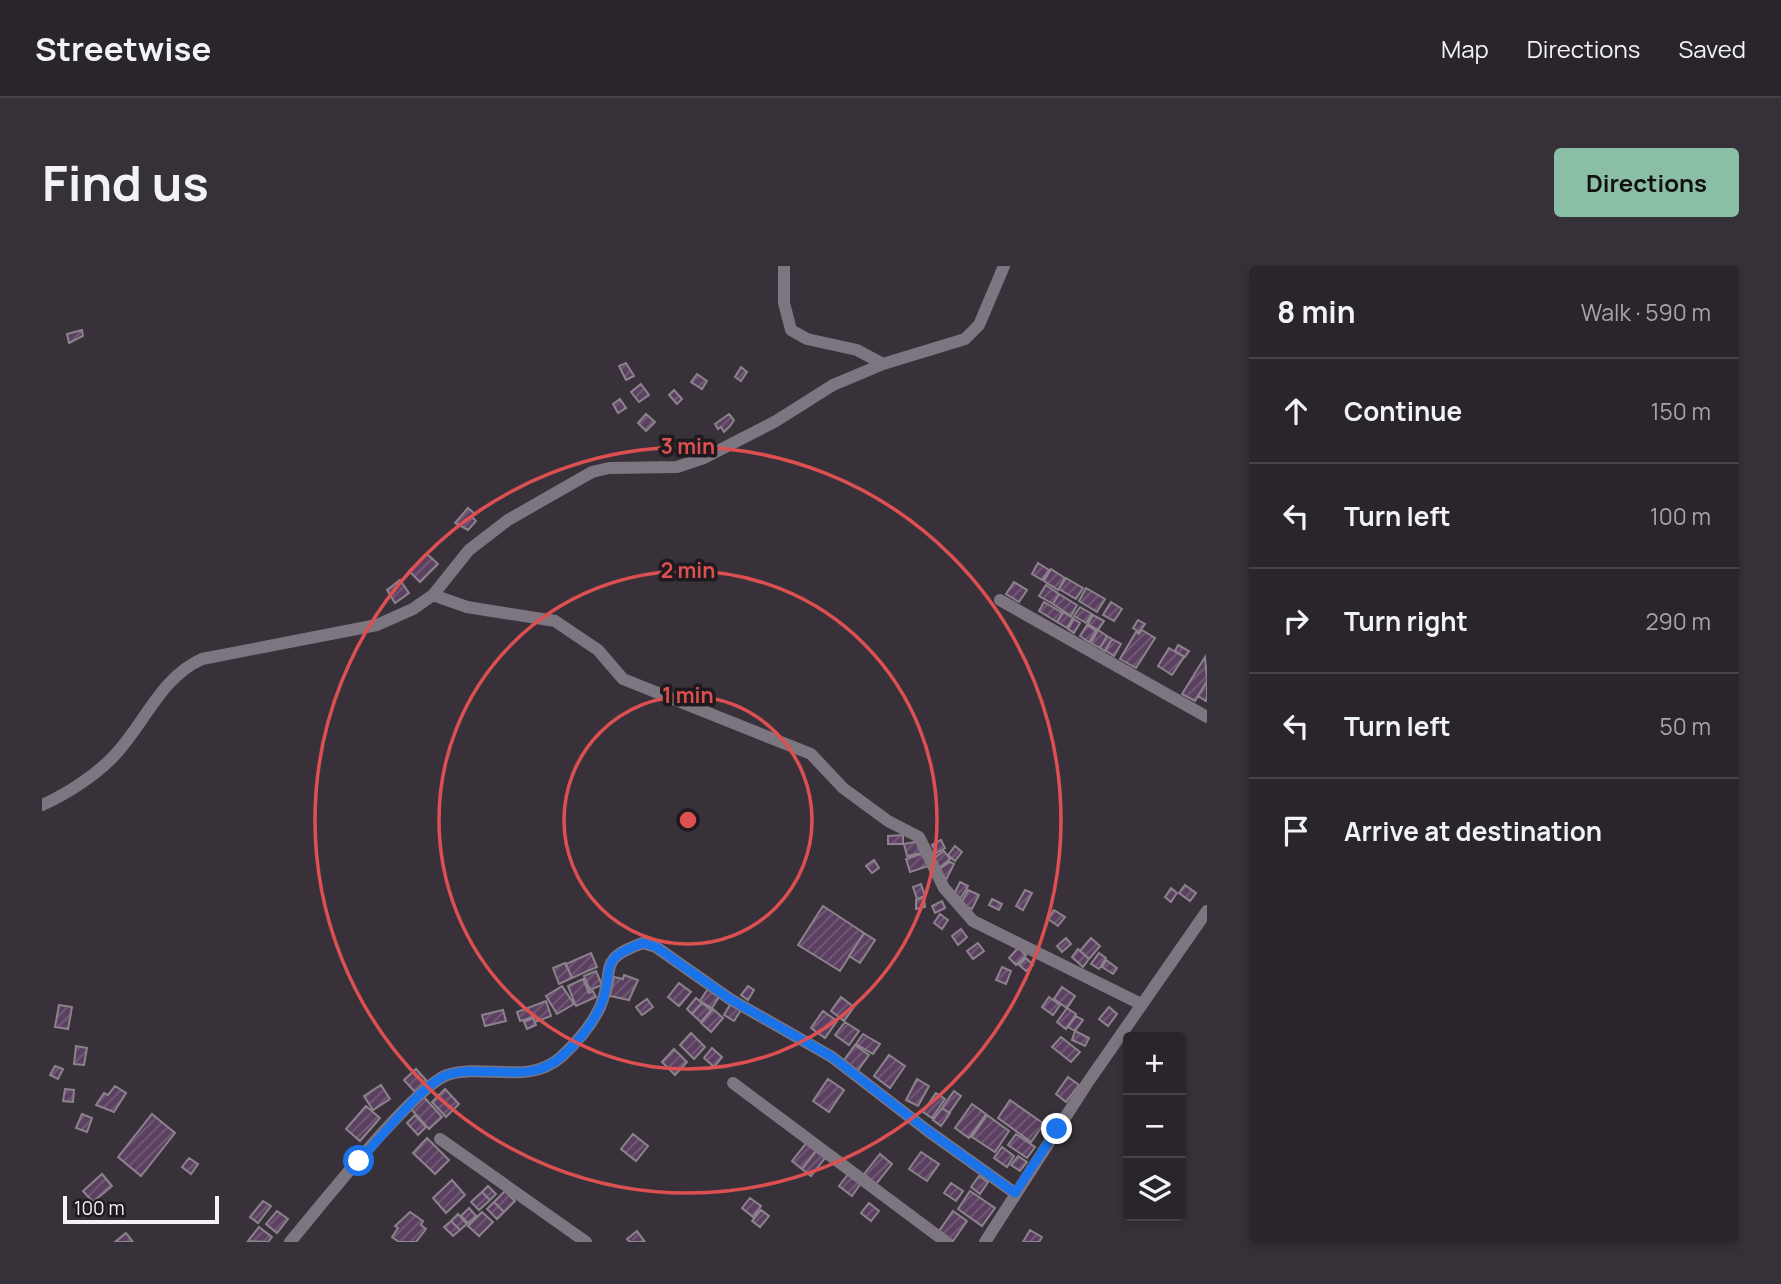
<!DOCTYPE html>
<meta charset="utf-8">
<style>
body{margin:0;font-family:Manrope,sans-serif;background:#363138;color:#f1f3f6}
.controls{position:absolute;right:21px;bottom:21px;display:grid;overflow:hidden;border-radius:7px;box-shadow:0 4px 10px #0003}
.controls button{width:63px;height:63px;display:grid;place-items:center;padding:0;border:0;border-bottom:2px solid #464248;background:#2a252c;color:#f1f3f6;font:35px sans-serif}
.scale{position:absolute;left:21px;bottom:18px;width:156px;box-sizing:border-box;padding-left:7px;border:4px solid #f6f1f7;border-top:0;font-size:19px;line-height:24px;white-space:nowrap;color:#f6f1f7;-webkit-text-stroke:5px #1e1a1e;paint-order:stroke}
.stop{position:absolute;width:21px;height:21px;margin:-16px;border:5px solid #1a73e8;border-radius:50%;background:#fff}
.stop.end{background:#1a73e8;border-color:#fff;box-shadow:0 2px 7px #0008}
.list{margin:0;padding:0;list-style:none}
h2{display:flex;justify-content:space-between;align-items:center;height:91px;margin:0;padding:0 28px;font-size:30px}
h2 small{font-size:23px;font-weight:400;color:#a5a5a9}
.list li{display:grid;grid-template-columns:46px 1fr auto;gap:21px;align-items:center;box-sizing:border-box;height:105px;padding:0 28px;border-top:2px solid #464248}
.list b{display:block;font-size:26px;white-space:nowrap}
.list em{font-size:23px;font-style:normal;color:#a5a5a9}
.icon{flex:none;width:38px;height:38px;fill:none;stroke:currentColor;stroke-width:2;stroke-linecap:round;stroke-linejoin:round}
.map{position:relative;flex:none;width:1165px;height:976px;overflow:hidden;border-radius:7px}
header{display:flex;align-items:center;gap:42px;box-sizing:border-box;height:98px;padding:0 35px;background:#2a252c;border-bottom:2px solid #464248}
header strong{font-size:33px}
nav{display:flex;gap:38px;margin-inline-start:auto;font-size:24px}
.intro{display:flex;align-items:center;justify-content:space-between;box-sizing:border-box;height:168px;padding:0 42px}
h1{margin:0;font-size:49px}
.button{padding:18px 32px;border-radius:7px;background:#8abfa5;color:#111;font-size:24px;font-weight:700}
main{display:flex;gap:42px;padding:0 42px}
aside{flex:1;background:#2a252c;border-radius:7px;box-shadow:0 4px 10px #0003}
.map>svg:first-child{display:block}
.building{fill:url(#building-hatch);stroke:#8b828c;stroke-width:2}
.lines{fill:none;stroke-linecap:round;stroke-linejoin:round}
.street{stroke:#7d757f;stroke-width:12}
.route{stroke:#1a73e8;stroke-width:9}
.ring{fill:none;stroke:#dc5051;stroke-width:3.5}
.centre{fill:#dc5051;stroke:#1e1a1e;stroke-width:3.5}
.ring-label{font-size:21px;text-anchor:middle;font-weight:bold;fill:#dc5051;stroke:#1e1a1e;stroke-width:7;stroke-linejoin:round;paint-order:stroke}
</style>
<header>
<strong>Streetwise</strong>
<nav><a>Map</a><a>Directions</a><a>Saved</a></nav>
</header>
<div class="intro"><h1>Find us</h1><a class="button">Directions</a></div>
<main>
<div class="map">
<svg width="1165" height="976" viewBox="0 0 1165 976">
<defs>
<pattern id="building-hatch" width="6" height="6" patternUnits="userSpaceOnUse" patternTransform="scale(1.75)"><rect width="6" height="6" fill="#5c4061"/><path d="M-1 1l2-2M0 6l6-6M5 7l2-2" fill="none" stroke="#745c78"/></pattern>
</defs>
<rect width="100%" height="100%" fill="#38313a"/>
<!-- building -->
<path class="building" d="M40,64L41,70L27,77L25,68Z
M584,97L592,110L584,114L577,100Z
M699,101L705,106L699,115L693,111Z
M655,108L665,115L660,123L649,116Z
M599,118L607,129L597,136L589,126Z
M632,124L640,133L635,138L627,129Z
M578,133L584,142L576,147L571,138Z
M604,148L613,156L604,165L596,157Z
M687,148L692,154L688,160L682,166L679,161L676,163L673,158Z
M426,242L433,248L430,251L434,255L426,264L413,257Z
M385,288L396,298L378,316L367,305Z
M996,297L1007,304L1000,314L990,308Z
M1009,303L1023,312L1016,324L1002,315Z
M1024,312L1041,322L1034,333L1017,323Z
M358,314L367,327L353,337L345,324Z
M972,316L985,324L977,336L964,328Z
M1004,319L1017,328L1011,338L997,330Z
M1044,322L1063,333L1055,346L1037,335Z
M1017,328L1035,339L1029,350L1011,338Z
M1002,336L1021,347L1015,356L997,345Z
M1069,336L1080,343L1072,355L1061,349Z
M1038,341L1050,348L1044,357L1032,350Z
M1021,346L1031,352L1025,362L1015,356Z
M1051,349L1062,355L1056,364L1046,358Z
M1032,353L1038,357L1032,367L1026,363Z
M1096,354L1103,358L1097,366L1091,362Z
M1045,359L1054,365L1047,376L1038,370Z
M1056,364L1065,370L1058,382L1049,377Z
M1100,364L1113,372L1094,402L1078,393L1094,366L1097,368Z
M1065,370L1070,373L1063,385L1058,382Z
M1070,373L1079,378L1072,390L1063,384Z
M1136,379L1147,385L1143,391L1133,385Z
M1127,382L1142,391L1130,409L1116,400Z
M1163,391L1165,415L1153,435L1140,428Z
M1165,415V433L1164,435L1156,430Z
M861,569V578H846V570Z
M899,574L903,582L894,587L890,579Z
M878,575L880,587L865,590L862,578Z
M913,580L920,586L913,595L906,589Z
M902,585L908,593L897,602L891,593Z
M882,587L886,600L868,606L864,593Z
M832,594L837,602L830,607L824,600Z
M908,596L912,598L904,614L897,603Z
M918,616L926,620L919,632L912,628Z
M879,618L883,630L875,633L871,621Z
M1143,619L1154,627L1148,635L1137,627Z
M1129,622L1135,627L1129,636L1123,631Z
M926,624L937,629L930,643L919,638Z
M983,624L990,627L981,644L974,640Z
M882,631L883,641L874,643V634Z
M950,633L960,638L957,644L947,639Z
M900,635L903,642L893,647L890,640Z
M781,640L822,667L798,705L756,679Z
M1012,644L1023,651L1016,660L1006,653Z
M898,648L906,654L900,663L892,657Z
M919,663L925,671L916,679L910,670Z
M822,667L833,674L818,697L807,690Z
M1024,672L1029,678L1020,686L1015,680Z
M1049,672L1058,680L1047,693L1038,685Z
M936,677L942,685L931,693L925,685Z
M976,682L984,689L974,699L967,692Z
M1036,683L1047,693L1041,701L1030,691Z
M549,687L555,701L530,712L524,698Z
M1057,687L1064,692L1057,703L1049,698Z
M984,692L991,699L984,705L977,699Z
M1064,694L1075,702L1071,708L1060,701Z
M523,697L530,712L517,718L511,702Z
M960,701L969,705L964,718L954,714Z
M554,705L560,719L548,724L542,710Z
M582,709L596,714L587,734L568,730L572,711L581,713Z
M541,713L547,727L551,725L554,731L534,740L526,720Z
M637,717L649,726L637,740L626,731Z
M520,720L532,738L515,748L504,730Z
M706,720L712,724L706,734L699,729Z
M667,721L679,728L670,742L658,735Z
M1020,721L1033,730L1025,742L1012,733Z
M799,731L812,741L802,755L789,745Z
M1007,731L1018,739L1011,749L1000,741Z
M654,732L660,737L650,748L645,743Z
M605,733L611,741L600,749L594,741Z
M504,735L509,750L493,756L491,751L478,755L475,746Z
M660,737L669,744L659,756L650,748Z
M689,737L699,744L692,755L682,749Z
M17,739L30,741L26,763L13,761Z
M1067,741L1075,748L1066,760L1057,753Z
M1025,742L1034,748L1024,763L1015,756Z
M671,743L681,752L669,766L659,757Z
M461,744L464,755L443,760L440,749Z
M781,745L795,755L783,772L769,762Z
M1034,750L1041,754L1033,765L1026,761Z
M491,752L494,759L485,763L482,756Z
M803,756L817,765L807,779L793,769Z
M1033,765L1047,772L1043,780L1030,774Z
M649,767L663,781L652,793L638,779Z
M821,768L838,778L831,788L814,778Z
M1019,771L1038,786L1029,796L1010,781Z
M813,779L827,789L814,807L800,797Z
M34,780L45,782L42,799L32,798Z
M670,782L680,791L672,801L662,792Z
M632,783L645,796L633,809L620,796Z
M847,789L863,800L848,822L832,810Z
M13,800L21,803L16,813L8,809Z
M374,803L385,815L373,826L362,814Z
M1026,811L1037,819L1024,836L1014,828Z
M786,813L802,824L787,846L771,835Z
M875,813L887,820L876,840L864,834Z
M339,819L348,833L331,844L322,830Z
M73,820L84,827L72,846L54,839L62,827L66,829Z
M23,823L32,824L31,836L21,835Z
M403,823L417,838L404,851L390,836Z
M912,825L919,830L907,847L900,842Z
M894,827L903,833L890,852L881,846Z
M382,831L400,851L387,863L369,843Z
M968,834L1002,858L989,876L956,852Z
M930,838L944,848L927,872L913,862Z
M324,840L338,852L318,875L304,863Z
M900,842L908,847L899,860L891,854Z
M40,848L50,852L45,866L34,862Z
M110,848L133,867L99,910L76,891Z
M373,849L384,861L376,869L365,857Z
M945,849L967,865L953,886L930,871Z
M591,868L606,880L594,895L579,883Z
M974,868L993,881L985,892L966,879Z
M385,872L407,894L393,908L371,887Z
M766,875L776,883L760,903L750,895Z
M960,881L972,890L965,901L952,892Z
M774,885L783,892L769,910L760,903Z
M879,886L897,898L885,915L867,903Z
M838,888L850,898L834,918L822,908Z
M976,890L985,896L978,905L969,899Z
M147,892L156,898L149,908L140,901Z
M807,907L819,917L810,930L797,920Z
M60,908L70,920L51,936L41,925Z
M937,910L946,916L938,928L929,921Z
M410,914L423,929L404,947L391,932Z
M909,917L921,925L914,935L902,927Z
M446,920L454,928L448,934L440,926Z
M463,925L473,935L462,946L452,936Z
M928,925L953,942L940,960L916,943Z
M440,926L448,934L437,944L429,936Z
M708,932L719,940L711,951L700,942Z
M221,935L229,940L216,957L208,951Z
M452,936L462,946L455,953L445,943Z
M827,937L837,945L829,955L819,947Z
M427,942L434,950L426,957L419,950Z
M719,944L727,950L718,961L710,955Z
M235,945L246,953L235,967L224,958Z
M911,945L925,955L911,975L897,965Z
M368,946L381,955L379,959L384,963L374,976H357L350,971L356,962L353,960Z
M440,946L451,956L437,970L426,960Z
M416,948L425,958L418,964L409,955Z
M409,955L418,964L411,970L402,961Z
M217,961L230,971L226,976L206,975Z
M988,964L1000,971L997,976H981Z
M595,965L603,976H588L585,973Z
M84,967L91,976H73Z"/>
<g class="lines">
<!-- street -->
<path class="street" d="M742,0V37L749,64L765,73L815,84L841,98
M391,329L425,341L513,355L556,384L581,413L769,488L801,522L846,555L877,571L902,622L931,655L1099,738
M958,334L1165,451
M0,539C23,529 51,511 69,493C101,462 117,412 160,393L335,359L371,343L391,329L427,284L466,254L550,206L567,202L635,201L662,192L734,155L791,119L841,98L923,73L937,59L962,0
M691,817L904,976
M398,873L544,976
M248,976C276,943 372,821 405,809C443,797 486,820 519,791C534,777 550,759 558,741C575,703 552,694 601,677L614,681L688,733L790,791L886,865L973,927
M943,976L1046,816L1165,645"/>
</g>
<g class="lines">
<!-- route -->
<path class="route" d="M317,895C337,874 380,818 405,809C443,797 486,820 519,791C534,778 550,759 558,741C575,703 552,694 601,677L614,681L688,733L790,791L886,865L973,927L1015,863"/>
</g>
<!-- distance rings -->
<g class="ring">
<circle cx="646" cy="554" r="124"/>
<circle cx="646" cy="554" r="249"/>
<circle cx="646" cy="554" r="373"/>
</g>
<circle cx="646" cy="554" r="10" class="centre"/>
<g class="ring-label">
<text x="646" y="188">3 min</text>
<text x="646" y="312">2 min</text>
<text x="646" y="437">1 min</text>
</g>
</svg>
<div class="controls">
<button>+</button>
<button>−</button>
<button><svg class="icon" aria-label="layers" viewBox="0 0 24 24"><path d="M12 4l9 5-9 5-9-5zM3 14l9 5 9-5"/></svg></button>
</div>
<div class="scale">100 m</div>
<div class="stop" style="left:317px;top:895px"></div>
<div class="stop end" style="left:1015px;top:863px"></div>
</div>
<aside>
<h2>8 min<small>Walk · 590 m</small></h2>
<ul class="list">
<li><svg class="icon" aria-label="ahead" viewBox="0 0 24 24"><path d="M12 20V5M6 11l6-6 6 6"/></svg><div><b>Continue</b></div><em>150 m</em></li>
<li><svg class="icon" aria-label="left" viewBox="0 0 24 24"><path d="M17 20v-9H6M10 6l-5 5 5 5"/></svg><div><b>Turn left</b></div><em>100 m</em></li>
<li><svg class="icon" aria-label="right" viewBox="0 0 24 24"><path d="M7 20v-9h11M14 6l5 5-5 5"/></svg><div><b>Turn right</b></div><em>290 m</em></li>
<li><svg class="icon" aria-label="left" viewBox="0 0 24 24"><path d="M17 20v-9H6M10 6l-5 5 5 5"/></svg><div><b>Turn left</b></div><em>50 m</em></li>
<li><svg class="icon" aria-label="arrive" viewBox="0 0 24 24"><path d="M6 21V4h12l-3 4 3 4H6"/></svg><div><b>Arrive at destination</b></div></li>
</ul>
</aside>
</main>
